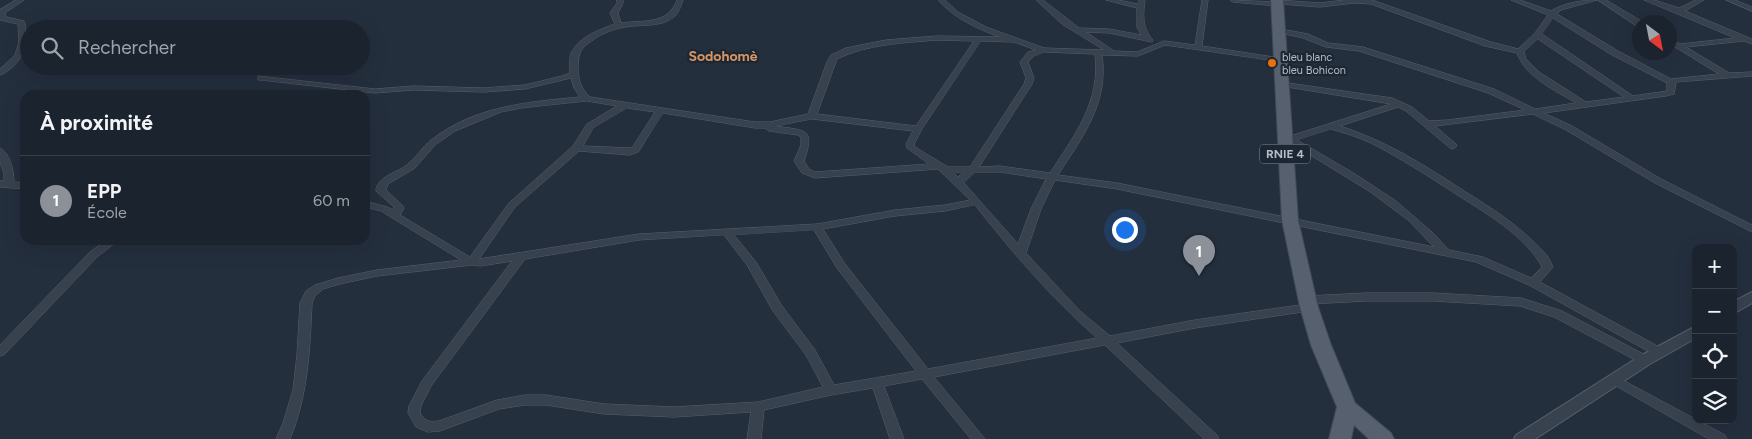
<!DOCTYPE html>
<html lang="fr">
<meta charset="utf-8">
<style>
body{margin:0;font-family:Figtree,sans-serif;background:#242b36;color:#f1f3f6}
.controls{position:absolute;right:15px;bottom:15px;display:grid;overflow:hidden;border-radius:10px;box-shadow:0 5px 20px #0002}
.controls button{width:45px;height:45px;display:grid;place-items:center;padding:0;border:0;border-bottom:1px solid #39404a;background:#1b232e;color:#f1f3f6;font:25px sans-serif}
.compass{position:absolute;left:1632px;top:15px;width:45px;height:45px;border-radius:50%;background:#1b232e;box-shadow:0 5px 20px #0002;rotate:148deg}
.you{position:absolute;left:1124px;top:229px;width:18px;height:18px;margin:-12px;border:4px solid #fff;border-radius:50%;background:#1a73e8;box-shadow:0 0 0 8px #1a73e833}
.badge{display:grid;place-items:center;width:32px;height:32px;border-radius:50%;background:#8c9099;color:#fff;font-size:16px;font-weight:700}
.pin{position:absolute;translate:-50% -41px;filter:drop-shadow(0 1px 2px #0008)}
.pin::after{content:'';position:absolute;top:26px;width:18px;height:15px;background:inherit;clip-path:polygon(0 0,100% 0,50% 100%)}
.list{margin:0;padding:0;list-style:none}
h2{display:flex;justify-content:space-between;align-items:center;height:65px;margin:0;padding:0 20px;font-size:21px}
h2 small{font-size:16px;font-weight:400;color:#a0a4aa}
.list li{display:grid;grid-template-columns:32px 1fr auto;gap:15px;align-items:center;box-sizing:border-box;height:90px;padding:0 20px;border-top:1px solid #39404a}
.list b{display:block;font-size:19px;white-space:nowrap}
.list p{margin:0;font-size:16px;white-space:nowrap;color:#a0a4aa}
.list em{font-size:16px;font-style:normal;color:#a0a4aa}
.icon{flex:none;width:28px;height:28px;fill:none;stroke:currentColor;stroke-width:2;stroke-linecap:round;stroke-linejoin:round}
.map{position:relative;flex:none;width:1752px;height:439px;overflow:hidden}
.search{position:absolute;background:#1b232e;box-shadow:0 5px 20px #0002;left:20px;top:20px;width:350px;height:55px;display:flex;align-items:center;gap:12px;box-sizing:border-box;padding:0 18px;border-radius:28px;color:#a0a4aa;font-size:19px}
.panel{position:absolute;background:#1b232e;box-shadow:0 5px 20px #0002;left:20px;top:90px;width:350px;height:155px;border-radius:15px}
.map>svg:first-child{display:block}
.lines{fill:none;stroke-linecap:round;stroke-linejoin:round}
.minor-casing{stroke:#565f6c;stroke-width:1}
.tertiary-casing{stroke:#565f6c;stroke-width:2}
.primary-casing{stroke:#414a57;stroke-width:2}
.minor{fill:#38414e;fill-rule:evenodd}
.tertiary{fill:#38414e;fill-rule:evenodd}
.primary{fill:#56606e;fill-rule:evenodd}
.food-dot{fill:#e8710a;stroke:#1d2633;stroke-width:2}
.labels{text-anchor:middle;stroke-width:4.5;stroke-linejoin:round;paint-order:stroke}
.far-poi-label{font-size:11px;fill:#b4bcc9;stroke:#1d2633;text-anchor:start}
.shield{fill:#1d2633;stroke:#878f9c;stroke-width:1}
.shield-label{font-size:12px;font-weight:bold;fill:#b4bcc9}
.far-quarter-label{font-size:14px;font-weight:bold;fill:#d59563;stroke:#1d2633}
</style>
<div class="map">
<svg width="1752" height="439" viewBox="0 0 1752 439">
<rect width="100%" height="100%" fill="#242f3e"/>
<g class="lines">
<!-- minor casing -->
<g class="minor-casing">
<path id="minor" d="M16,0H24L5,13L6,17L24,21C27,27 25,31 25,37C27,53 15,69 0,75V69L15,55L19,42L18,24L0,20V10Z
M617,0H623V3L618,13L621,23C644,20 668,25 677,0H683C681,6 679,12 674,17C661,28 640,24 625,27C614,29 602,33 593,40C581,48 579,51 578,65C578,78 580,88 590,97L755,122H770L808,114L827,62L831,55L846,48L886,40L937,36L1000,37C977,29 954,18 938,0H945L958,12L986,27L1044,48L1104,50L1062,24L1036,0H1043L1079,28L1109,29L1141,35L1137,27V8L1106,0H1118L1138,4L1139,0H1145C1143,15 1142,28 1153,40L1152,42L1109,33L1086,32L1114,51L1137,52L1164,41L1195,45L1202,0H1208L1202,46L1280,58L1284,60L1283,62L1165,45L1138,56L1102,55C1109,103 1083,136 1058,175L1117,183L1434,247L1408,220L1369,191L1307,153L1283,140L1287,137L1391,104L1281,86L1277,84L1281,82L1392,98L1412,107L1429,121L1448,120L1525,110L1488,93L1359,51L1326,47L1303,38L1276,32V28L1308,34L1328,43L1363,47L1494,89L1535,109L1576,103C1556,91 1525,77 1517,53L1485,46L1371,4L1354,3L1320,7L1280,4L1277,6L1233,2L1230,0L1274,2L1278,0L1320,3L1345,0H1372L1491,42L1518,49L1535,33L1548,15L1511,0H1520L1551,11C1563,3 1583,0 1597,0L1561,10L1557,14L1618,51L1671,79L1719,74L1670,44V39L1680,44L1735,38L1644,0H1654L1679,8L1696,0H1704L1685,11L1752,39V44L1744,41L1686,47L1729,73L1752,72V76L1676,82L1674,94L1666,96L1544,113L1572,126L1661,179L1752,225V232L1655,183L1566,130L1533,114L1435,126L1456,144L1457,146L1453,149L1450,148L1406,111L1398,107L1340,126C1384,140 1423,164 1461,189C1490,207 1520,226 1543,251C1548,255 1550,262 1553,267L1540,282L1663,349L1665,352L1663,355H1655L1529,285L1476,262L1117,189L1055,180L1041,209L1026,253L1080,311L1110,336L1195,320L1307,304L1301,300L1303,297L1307,296L1366,293H1433L1521,298L1562,311L1649,357L1651,360L1649,363H1641L1554,317L1520,306L1433,301H1366L1310,304L1315,307L1313,310L1309,311L1195,328L1117,343L1217,435L1219,439H1204L1105,345L934,377L985,439H971L922,379L884,386L904,439H890L873,388L831,395L764,410L761,439H747L751,412L674,417L604,414L546,405H525L499,409L440,431L428,432L416,427L408,413L409,406L422,381L512,261L481,266L472,265L377,276L340,284L323,289L315,296L312,303C310,350 308,395 290,439H276L283,423L293,390L297,355L300,303L306,291L315,285L338,278L377,270L461,260L381,211L365,207V201L387,207L393,210L394,207L376,191C376,177 398,172 407,165C416,158 422,147 431,140C475,106 527,102 580,97L574,88L571,78L525,89L484,92L413,90L375,93L261,80H258V76L375,89L413,86L484,88L525,85L562,76L570,73C570,67 569,58 571,53C578,37 601,29 615,24L610,13L617,3ZM1553,18L1612,55L1667,83V91L1633,96L1542,34ZM1538,39L1624,97L1586,102L1539,72L1526,59L1524,52ZM937,40L974,41L916,126L817,114L837,59C868,44 903,43 937,40ZM981,41L1014,42L1036,50L1028,52L1020,62L1026,78L1024,84L970,167H948L915,147L914,144L922,129ZM1044,52L1095,54C1101,102 1074,136 1050,173L1000,166L979,167L1032,84L1034,78L1028,62L1034,56ZM587,101L617,106L587,124L573,146L509,203L470,257L400,215L404,208L403,206L386,190L388,184L415,168L435,145L455,131L501,112L521,108ZM627,108L655,112L632,148L583,146L593,128ZM663,113L755,128H765L769,131L798,135L801,138V145L794,161L802,173L815,178L938,169L970,200L945,205L895,210L817,224L639,234L479,259L515,207L579,151L630,155L638,152ZM812,119L913,131L906,144L907,148L929,164L815,172L809,169L804,161C816,127 805,131 776,126ZM1331,129C1345,133 1358,137 1371,143C1400,158 1428,176 1456,194C1484,212 1526,236 1542,267L1531,278L1483,257L1449,250L1432,232L1396,201L1355,174L1297,140ZM964,172L958,177L954,173ZM975,172H1000L1046,179L1031,209L1018,244L964,183ZM975,205C1012,252 1052,299 1097,338L928,369L845,264L823,229L895,216L945,211ZM814,230L837,268L916,371L834,385L815,350L782,306L756,262L734,235ZM724,235L747,265L773,311L806,355L823,387L758,402L674,407L604,404L546,395H525L497,400L439,421C429,422 426,422 420,413L421,406L431,386L525,259L639,240Z
M1598,0H1606L1643,22H1640V26H1637Z
M1726,0H1735L1752,7V11Z
M0,148C10,152 14,172 14,182L25,183V189L0,187V181H4V173L0,162Z
M107,240H119L97,257L4,355L0,356V345L89,253Z
M1615,376L1725,435L1727,439H1709L1611,383L1609,380L1611,377Z"/>
</g>
<!-- tertiary casing -->
<g class="tertiary-casing">
<path id="tertiary" d="M1752,292V303L1733,314V302Z
M1696,326V338L1650,364L1535,439H1514L1516,435L1640,356Z"/>
</g>
<!-- primary casing -->
<g class="primary-casing">
<path id="primary" d="M1271,0H1283L1298,220L1318,307L1331,345L1355,403L1391,433L1394,439H1369L1354,425L1351,439H1329L1337,407L1311,345L1300,307L1282,220Z"/>
</g>
<!-- minor -->
<use href="#minor" class="minor"/>
<!-- tertiary -->
<use href="#tertiary" class="tertiary"/>
<!-- primary -->
<use href="#primary" class="primary"/>
</g>
<!-- markers -->
<circle class="food-dot" cx="1272" cy="63" r="5"/>
<g class="labels">
<!-- far-poi labels -->
<g class="far-poi-label">
<text x="1282" y="61">bleu blanc<tspan x="1282" dy="13">bleu Bohicon</tspan></text>
</g>
<!-- shield labels -->
<rect class="shield" x="1260" y="144.5" width="50" height="19" rx="4"/>
<g class="shield-label">
<text x="1285" y="158">RNIE 4</text>
</g>
<!-- far-quarter labels -->
<g class="far-quarter-label">
<text x="723" y="61">Sodohomè</text>
</g>
</g>
</svg>
<div class="controls">
<button>+</button>
<button>−</button>
<button><svg class="icon" aria-label="locate" viewBox="0 0 24 24"><circle cx="12" cy="12" r="6"/><path d="M12 2v4M12 18v4M2 12h4M18 12h4"/></svg></button>
<button><svg class="icon" aria-label="layers" viewBox="0 0 24 24"><path d="M12 4l9 5-9 5-9-5zM3 14l9 5 9-5"/></svg></button>
</div>
<svg class="compass" viewBox="-18 -18 36 36"><path d="M0-13l5 13h-10z" fill="#e53935"/><path d="M0 13l5-13h-10z" fill="#a0a4aa"/></svg>
<div class="you"></div>
<div class="pin badge" style="left:1199px;top:276px">1</div>
<div class="search"><svg class="icon" aria-label="search" viewBox="0 0 24 24"><circle cx="10" cy="10" r="6"/><path d="M15 15l6 6"/></svg>Rechercher</div>
<section class="panel">
<h2>À proximité<small></small></h2>
<ul class="list">
<li><span class="badge">1</span><div><b>EPP</b><p>École</p></div><em>60 m</em></li>
</ul>
</section>
</div>
